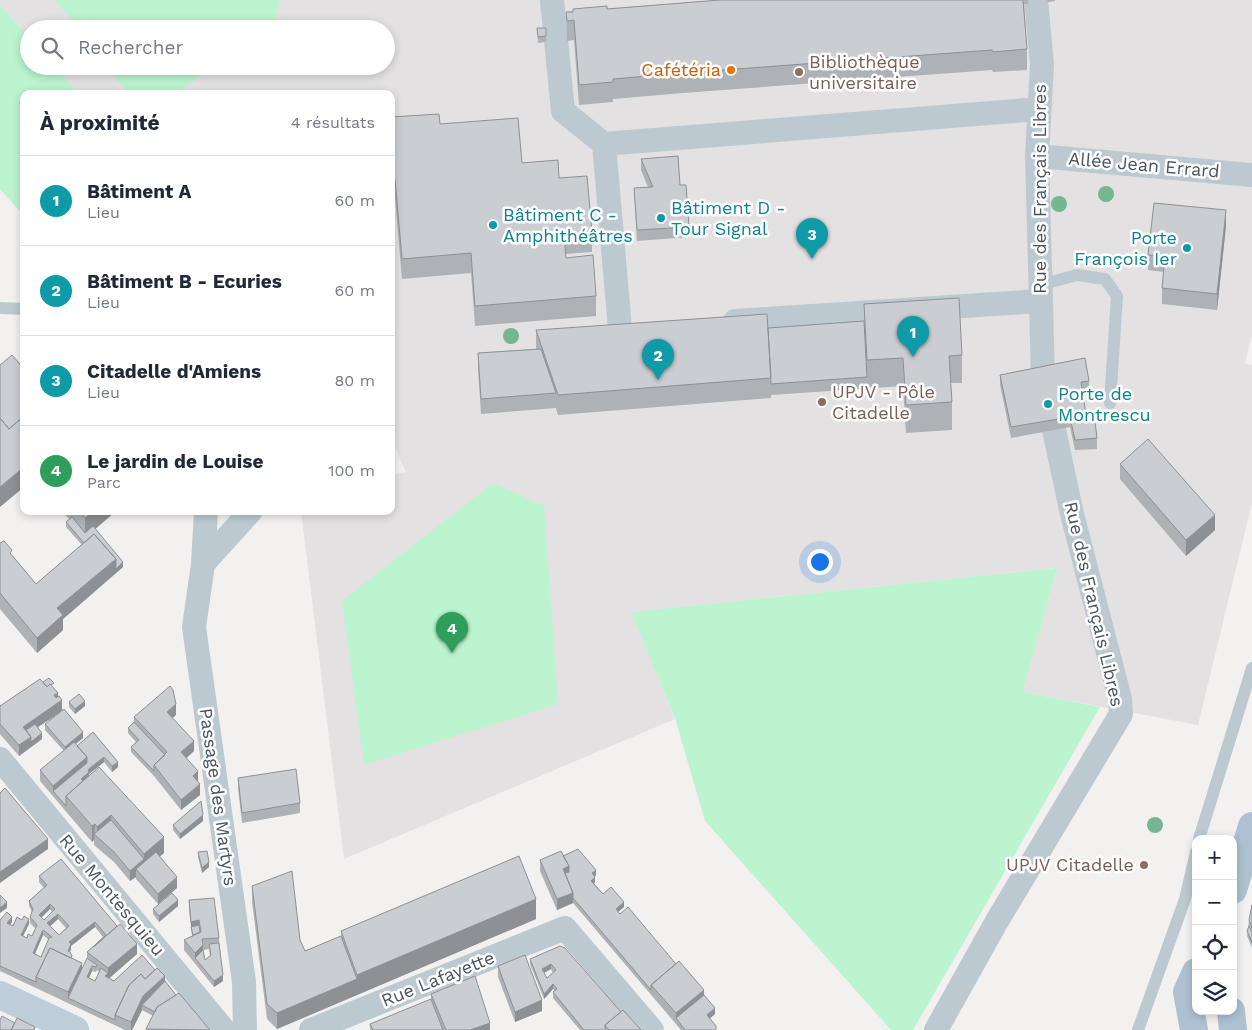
<!DOCTYPE html>
<html lang="fr">
<meta charset="utf-8">
<style>
body{margin:0;font-family:"Work Sans",sans-serif;background:#f6f6f7;color:#1f2937}
.controls{position:absolute;right:15px;bottom:15px;display:grid;overflow:hidden;border-radius:10px;box-shadow:0 2px 8px #0003}
.controls button{width:45px;height:45px;display:grid;place-items:center;padding:0;border:0;border-bottom:1px solid #e0e1e3;background:#fff;color:#1f2937;font:25px sans-serif}
.you{position:absolute;left:819px;top:561px;width:18px;height:18px;margin:-12px;border:4px solid #fff;border-radius:50%;background:#1a73e8;box-shadow:0 0 0 8px #1a73e833}
.badge{display:grid;place-items:center;width:32px;height:32px;border-radius:50%;background:#7c3aed;color:#fff;font-size:16px;font-weight:700}
.pin{position:absolute;translate:-50% -41px;filter:drop-shadow(0 1px 2px #0008)}
.pin::after{content:'';position:absolute;top:26px;width:18px;height:15px;background:inherit;clip-path:polygon(0 0,100% 0,50% 100%)}
.list{margin:0;padding:0;list-style:none}
h2{display:flex;justify-content:space-between;align-items:center;height:65px;margin:0;padding:0 20px;font-size:21px}
h2 small{font-size:16px;font-weight:400;color:#747a83}
.list li{display:grid;grid-template-columns:32px 1fr auto;gap:15px;align-items:center;box-sizing:border-box;height:90px;padding:0 20px;border-top:1px solid #e0e1e3}
.list b{display:block;font-size:19px;white-space:nowrap}
.list p{margin:0;font-size:16px;white-space:nowrap;color:#747a83}
.list em{font-size:16px;font-style:normal;color:#747a83}
.icon{flex:none;width:28px;height:28px;fill:none;stroke:currentColor;stroke-width:2;stroke-linecap:round;stroke-linejoin:round}
.map{position:relative;flex:none;width:1252px;height:1030px;overflow:hidden}
.search{position:absolute;background:#fff;box-shadow:0 2px 8px #0003;left:20px;top:20px;width:375px;height:55px;display:flex;align-items:center;gap:12px;box-sizing:border-box;padding:0 18px;border-radius:28px;color:#747a83;font-size:19px}
.panel{position:absolute;background:#fff;box-shadow:0 2px 8px #0003;left:20px;top:90px;width:375px;height:425px;border-radius:10px}
.map>svg:first-child{display:block}
.education{fill:#e4e1e2}
.green{fill:#bbf4cf}
.lines{fill:none;stroke-linecap:round;stroke-linejoin:round}
.lane{stroke:#bdc9d1;stroke-width:12}
.street{stroke:#bdc9d1;stroke-width:24}
.secondary{stroke:#bfcdd9;stroke-width:28}
.primary{stroke:#adc1d2;stroke-width:28}
.tree{fill:#74b692}
.wall{fill:#aeb1b5;fill-rule:evenodd}
.shaded-wall{fill:#8d9094}
.building{fill:#caced3;stroke:#8d9094;fill-rule:evenodd}
.food-dot{fill:#e8710a;stroke:#fff;stroke-width:2}
.education-dot{fill:#8d6e63;stroke:#fff;stroke-width:2}
.culture-dot{fill:#0f9aa8;stroke:#fff;stroke-width:2}
.labels{text-anchor:middle;stroke-width:5;stroke-linejoin:round;paint-order:stroke}
.education-label{font-size:18px;fill:#785e54;stroke:#fff;text-anchor:start}
.food-label{font-size:18px;fill:#c56008;stroke:#fff;text-anchor:end}
.street-label{font-size:18px;fill:#465560;stroke:#fff}
.culture-label{font-size:18px;fill:#0d838f;stroke:#fff;text-anchor:start}
</style>
<div class="map">
<svg width="1252" height="1030" viewBox="0 0 1252 1030">
<rect width="100%" height="100%" fill="#f3f0f0"/>
<!-- education -->
<path class="education" d="M0,0H1252V335L1245,363L1252,365V503L1198,725L1023,692L1057,568L632,612L675,719L344,859L301,511H391V475L406,472L391,439V94H79L54,66H386V29H29V38L0,5Z"/>
<!-- green -->
<path class="green" d="M55,0H280L273,24L266,29H78Z
M0,5L29,38V66H54L79,94H24V216L0,189Z
M107,66H214L175,94H128Z
M493,483L544,506L558,704L364,765L342,601Z
M1057,568L1023,692L1100,707L913,1030H891L705,821L675,718L631,612Z"/>
<g class="lines">
<!-- lane -->
<path class="lane" d="M1040,285L1077,275L1105,279L1117,296L1110,403
M0,308L24,309
M1199,839L1252,668
M1138,1030L1185,899L1196,852"/>
<!-- street -->
<path class="street" d="M552,0L563,111L604,144
M1036,0L1042,64L1037,156L1043,378
M1037,156L1252,175
M735,321L1040,301
M620,329L604,144L1039,109
M206,511L203,564L194,627L244,982L245,1030
M203,564L251,511
M0,759L224,1030
M311,1030L565,928L652,1030
M936,1030L997,921L1121,714L1120,699L1072,514L1054,430"/>
<!-- secondary -->
<path class="secondary" d="M0,995L75,1030"/>
<!-- primary -->
<path class="primary" d="M1233,890L1252,826
M1231,1011L1233,1030
M1194,1030L1187,992L1196,972"/>
</g>
<!-- trees -->
<g class="tree">
<circle cx="1106" cy="194" r="8"/>
<circle cx="1059" cy="204" r="8"/>
<circle cx="511" cy="336" r="8"/>
<circle cx="1155" cy="825" r="8"/>
</g>
<!-- wall -->
<path class="wall" d="M720,0H1028V4H1024L1027,49V70L993,72L992,70L683,93L613,99V102L579,105L574,40L567,41L566,12Z
M1047,0H1055V1L1048,2Z
M537,28H546V42L538,43Z
M391,117L440,124L522,163L559,178L592,232V252L565,254L566,258L596,296V316L475,326L471,273L402,279L395,199H391Z
M641,159L689,227V237L637,241L634,188L648,187L641,170Z
M1226,226L1217,310L1162,304V288L1164,272L1148,270V255Z
M864,304L962,355V383H950L952,402V430L906,433L903,386L771,395V398L558,415L556,408L481,414L478,368V353L536,349V330L768,328L864,321Z
M1000,375L1089,381V391L1083,392L1086,414L1097,438V449L1075,450L1070,427L1011,438L1000,385Z
M1120,464L1215,530L1186,556L1120,479Z
M62,511H116L95,529L123,567L63,619V630L37,653L0,609V543L12,555L36,584L82,545L66,527V522L69,519Z
M43,682L54,688L58,697L62,711L38,727L42,739L19,756L0,734V706Z
M69,702L85,706L75,714L69,707Z
M176,715L172,718L194,751L186,758L198,782L200,795L181,810L154,776L131,752V747L136,742L128,733V728L134,722V717Z
M45,724L83,738L75,744L77,746L93,732L118,767L112,772L104,762L89,774V776L164,853L159,857L177,888L158,904L136,879V877L130,881L114,862L94,845V840L92,842L40,781V770L64,751L45,730Z
M238,778L300,803V813L242,823L238,788Z
M203,821L180,839L173,830V825Z
M198,852L209,867L202,873L198,857Z
M563,856L596,875L595,876V882L594,883L603,894L624,907L618,912L704,995L715,1014L709,1018L716,1030H681L573,903L557,910L540,871V860Z
M39,876L137,954L109,978L114,981H165L176,995L210,1030H146L153,1016L142,1010L132,1030H125L0,971V920L12,922L10,924L13,926L29,924L23,936L27,938L32,936L36,929L30,923V917L32,912L29,906V901L44,888L39,882ZM50,909L52,912L44,920L41,917ZM58,919L66,928L59,935L50,926ZM95,927L103,937L87,952V958L82,969L72,958L70,952L71,949V946ZM43,935L49,940L41,957L35,954ZM97,970L99,972L95,981L89,978L92,971L96,972Z
M252,886L300,940L305,951L341,936V931L536,919L277,1029L267,1019L252,902Z
M189,900L219,938L223,981L214,987L184,950V940L192,936L189,910ZM209,949L210,956L205,960L203,950Z
M1252,905V948L1247,936L1249,920Z
M178,906L159,922L153,914V909Z
M560,946L621,1012L641,1030H580L553,998V992L555,991L553,989L544,999L530,964V959ZM551,969L553,973L547,978L544,973Z
M498,966L542,1011L515,1022L498,977Z
M431,994L490,1030H370V1024L431,999Z"/>
<!-- shaded-wall -->
<path class="shaded-wall" d="M1226,210V226L1217,310V294Z
M24,467V487L0,507V487Z
M93,511H116L85,538V518Z
M1215,515V530L1186,556V540Z
M116,559L123,562V567L63,619V630L37,653V638L57,608Z
M58,693V703L62,700V711L26,735L23,727L54,695Z
M85,701V706L75,714V709Z
M176,704V715L167,723V712Z
M83,732V738L65,753V747Z
M42,733V739L19,756V745L31,737Z
M194,741V751L181,763V752Z
M87,757V768L53,791V786Z
M104,757V762L89,774V777L81,785V779L88,770Z
M118,762V767L112,772V766Z
M198,771V782L193,776Z
M200,784V795L181,810V800Z
M111,815V830L97,837V827Z
M203,815V821L180,839V834Z
M95,824L94,840L92,842V826Z
M164,837V853L140,873L136,869V877L130,881V871L144,859V854Z
M48,839V849L0,883V872Z
M209,862V867L202,873V868Z
M569,866V877L563,874V869Z
M596,870V875L592,878V873Z
M177,877V888L158,904V894Z
M595,877V882L591,886V881Z
M573,893V903L557,910V899Z
M536,899V919L277,1029V1013L357,979V975Z
M178,900V906L159,922V916Z
M7,902V908L0,913V908Z
M624,902V907L616,914V909Z
M50,904V909L39,920V915Z
M58,914V919L47,929V923Z
M12,917V922L7,928V923Z
M29,919V924L21,940V935Z
M199,920V931L191,927V922Z
M95,922V927L71,946V949L68,957L69,942Z
M43,930V935L33,958V953Z
M137,944V954L105,982V976L108,973V968Z
M203,945V955L195,958V953Z
M82,963V974L68,998V1003V992Z
M551,964V969L542,974V969Z
M92,966V971L87,982V977Z
M223,975V981L214,987V981Z
M165,976V987L142,1005V1010L132,1030H131V1022L143,996Z
M553,984V989L544,999V994Z
M704,990V1000L676,1018V1024V1013Z
M542,1000V1011L515,1022V1012Z
M715,1008V1014L707,1021V1015Z
M490,1023V1030H470Z"/>
<!-- building -->
<path class="building" d="M720,0H1023L1027,49L993,52L992,50L683,73L613,79V82L579,85L574,20L567,21L566,12H573V9L607,6V9Z
M537,28H546V36L538,37Z
M439,114L440,124L518,118L522,163L558,160L559,178L587,176L592,232L564,234L566,258L593,255L596,296L475,306L471,253L402,259L395,179H391V117Z
M678,156L680,185H686L689,227L637,230L634,188L653,187L641,159Z
M1154,203L1226,210L1217,294L1162,288L1165,256L1148,255Z
M959,298L962,355L949,356L952,402L906,405L903,358L867,360L864,304Z
M767,314L771,378L558,395L536,330Z
M864,321L867,377L771,384L768,328Z
M541,349L556,393L481,399L478,353Z
M12,355L24,369V416L9,429L0,418V365Z
M1085,358L1089,381L1081,382L1086,414H1094L1097,438L1075,440L1070,417L1011,427L1000,375Z
M24,416V467L0,487V418L9,429Z
M1148,439L1215,515L1186,540L1120,464Z
M80,511H93L85,518Z
M72,517L85,533L93,526L123,562L116,569V559L94,534L84,543L66,522Z
M94,534L116,559L57,608L63,615L37,638L0,593V543L4,541L12,550L10,553L36,584Z
M49,678L54,683L51,685L50,684L47,687L43,682Z
M40,679L47,687L50,684L58,693L54,695L56,698L59,696L62,700L23,727L31,737L19,745L0,724V706Z
M170,686L173,690L176,704L167,712L194,741L181,752L198,771L193,776L200,784L181,800L154,765L167,752L134,717Z
M79,694L85,701L75,709L69,702Z
M64,709L83,732L65,747L45,724Z
M134,722L165,755L154,765V771L131,747L139,740L128,728Z
M35,724L42,733L31,742V737L26,730Z
M93,732L118,762L112,766L104,757L90,768L88,770L89,772L81,779L83,781L66,796V806L53,791L87,763V757L77,746Z
M74,742L87,757L53,786L40,770Z
M99,767L164,837L144,854L111,815L97,827L95,824L92,826L66,796Z
M296,769L300,803L242,813L238,778Z
M5,788L48,839L0,872V793Z
M201,801L203,815L180,834L173,825Z
M111,820L144,859L130,871L114,852L94,834Z
M578,849L596,870L592,873L595,877L591,881L603,894L611,887L624,902L616,909L620,914L628,907L676,964L651,985V990L573,898V893L565,873L569,872V866L563,856Z
M207,851L209,862L202,868L198,852Z
M561,851L569,866L563,869L573,893L557,899L540,860Z
M156,852L177,877L158,894L136,869Z
M519,856L536,899L357,975L341,931Z
M61,859L117,926L95,946H94L106,935L95,922L69,942L71,944L68,951L70,952L72,956L71,958L50,948L36,977V982L0,966V920L7,912L12,917L7,923L13,926L17,917L22,920L24,916L29,919L21,935L27,938L28,934L32,936L37,925L30,917L33,909L29,901L47,885L39,876ZM50,904L55,909L44,920L39,915ZM58,914L69,926L59,935L47,923ZM43,930L52,937L49,938L41,957L33,953Z
M292,871L300,940L305,951L341,936L357,979L277,1013L267,1004L252,886Z
M172,893L178,900L159,916L153,909Z
M0,895L7,902L0,908Z
M214,898L219,938L202,939L203,945L195,953L184,940L201,932L199,920L191,922L189,900Z
M1252,905V927L1249,920Z
M120,924L137,944L108,968L87,952Z
M199,925L200,932L193,935L191,927Z
M1249,926L1252,932V942L1247,931Z
M219,943L223,975L214,981L195,958L203,950L205,960L211,955L209,944Z
M560,946L565,948L621,1012L605,1025V1030H584L553,992L557,989L553,984L544,994L530,959ZM551,964L556,970L547,978L542,969Z
M50,948L82,963L68,992L36,977Z
M142,955L155,970L145,979L141,974L129,985L115,1015V1020L68,998L87,958L97,965L96,967L92,966L87,977L95,981L101,968L108,973L105,976L114,981Z
M525,955L542,1000L515,1012L498,966Z
M679,961L704,990L676,1013L651,985Z
M157,968L165,976L143,996L131,1022L115,1015L129,985L141,974L145,979Z
M475,976L490,1023L470,1030H446L431,994Z
M165,981L176,995L157,1007L155,1012L142,1005Z
M179,993L210,1030L146,1029L157,1007Z
M704,995L715,1008L707,1015L716,1026V1030H685L676,1018Z
M431,999L443,1030H373L370,1024Z
M623,1010L641,1030H609L605,1025Z
M2,1016L15,1023L11,1030H0V1020Z
M17,1018L35,1027L34,1030H11Z"/>
<!-- markers -->
<circle class="food-dot" cx="731" cy="70" r="5"/>
<g class="education-dot">
<circle cx="799" cy="72" r="5"/>
<circle cx="822" cy="402" r="5"/>
<circle cx="1144" cy="865" r="5"/>
</g>
<g class="culture-dot">
<circle cx="661" cy="218" r="5"/>
<circle cx="493" cy="225" r="5"/>
<circle cx="1187" cy="248" r="5"/>
<circle cx="1048" cy="404" r="5"/>
</g>
<g class="labels">
<!-- education labels -->
<g class="education-label">
<text x="809" y="68">Bibliothèque<tspan x="809" dy="21">universitaire</tspan></text>
<text x="832" y="398">UPJV - Pôle<tspan x="832" dy="21">Citadelle</tspan></text>
<text x="1134" y="871" text-anchor="end">UPJV Citadelle</text>
</g>
<!-- food labels -->
<g class="food-label">
<text x="721" y="76">Cafétéria</text>
</g>
<!-- street labels -->
<g class="street-label">
<text transform="translate(1144 165) rotate(5)" y="6">Allée Jean Errard</text>
<text transform="translate(1040 189) rotate(-90)" y="6">Rue des Français Libres</text>
<text transform="translate(1094 604) rotate(77)" y="6">Rue des Français Libres</text>
<text transform="translate(218 797) rotate(82)" y="6">Passage des Martyrs</text>
<text transform="translate(112 895) rotate(50)" y="6">Rue Montesquieu</text>
<text transform="translate(438 979) rotate(-22)" y="6">Rue Lafayette</text>
</g>
<!-- culture labels -->
<g class="culture-label">
<text x="671" y="214">Bâtiment D -<tspan x="671" dy="21">Tour Signal</tspan></text>
<text x="503" y="221">Bâtiment C -<tspan x="503" dy="21">Amphithéâtres</tspan></text>
<text x="1177" y="244" text-anchor="end">Porte<tspan x="1177" dy="21">François Ier</tspan></text>
<text x="1058" y="400">Porte de<tspan x="1058" dy="21">Montrescu</tspan></text>
</g>
</g>
</svg>
<div class="controls">
<button>+</button>
<button>−</button>
<button><svg class="icon" aria-label="locate" viewBox="0 0 24 24"><circle cx="12" cy="12" r="6"/><path d="M12 2v4M12 18v4M2 12h4M18 12h4"/></svg></button>
<button><svg class="icon" aria-label="layers" viewBox="0 0 24 24"><path d="M12 4l9 5-9 5-9-5zM3 14l9 5 9-5"/></svg></button>
</div>
<div class="you"></div>
<div class="pin badge" style="left:913px;top:357px;background:#0f9aa8">1</div>
<div class="pin badge" style="left:658px;top:380px;background:#0f9aa8">2</div>
<div class="pin badge" style="left:812px;top:259px;background:#0f9aa8">3</div>
<div class="pin badge" style="left:452px;top:653px;background:#2e9e5b">4</div>
<div class="search"><svg class="icon" aria-label="search" viewBox="0 0 24 24"><circle cx="10" cy="10" r="6"/><path d="M15 15l6 6"/></svg>Rechercher</div>
<section class="panel">
<h2>À proximité<small>4 résultats</small></h2>
<ul class="list">
<li><span class="badge" style="background:#0f9aa8">1</span><div><b>Bâtiment A</b><p>Lieu</p></div><em>60 m</em></li>
<li><span class="badge" style="background:#0f9aa8">2</span><div><b>Bâtiment B - Ecuries</b><p>Lieu</p></div><em>60 m</em></li>
<li><span class="badge" style="background:#0f9aa8">3</span><div><b>Citadelle d'Amiens</b><p>Lieu</p></div><em>80 m</em></li>
<li><span class="badge" style="background:#2e9e5b">4</span><div><b>Le jardin de Louise</b><p>Parc</p></div><em>100 m</em></li>
</ul>
</section>
</div>
